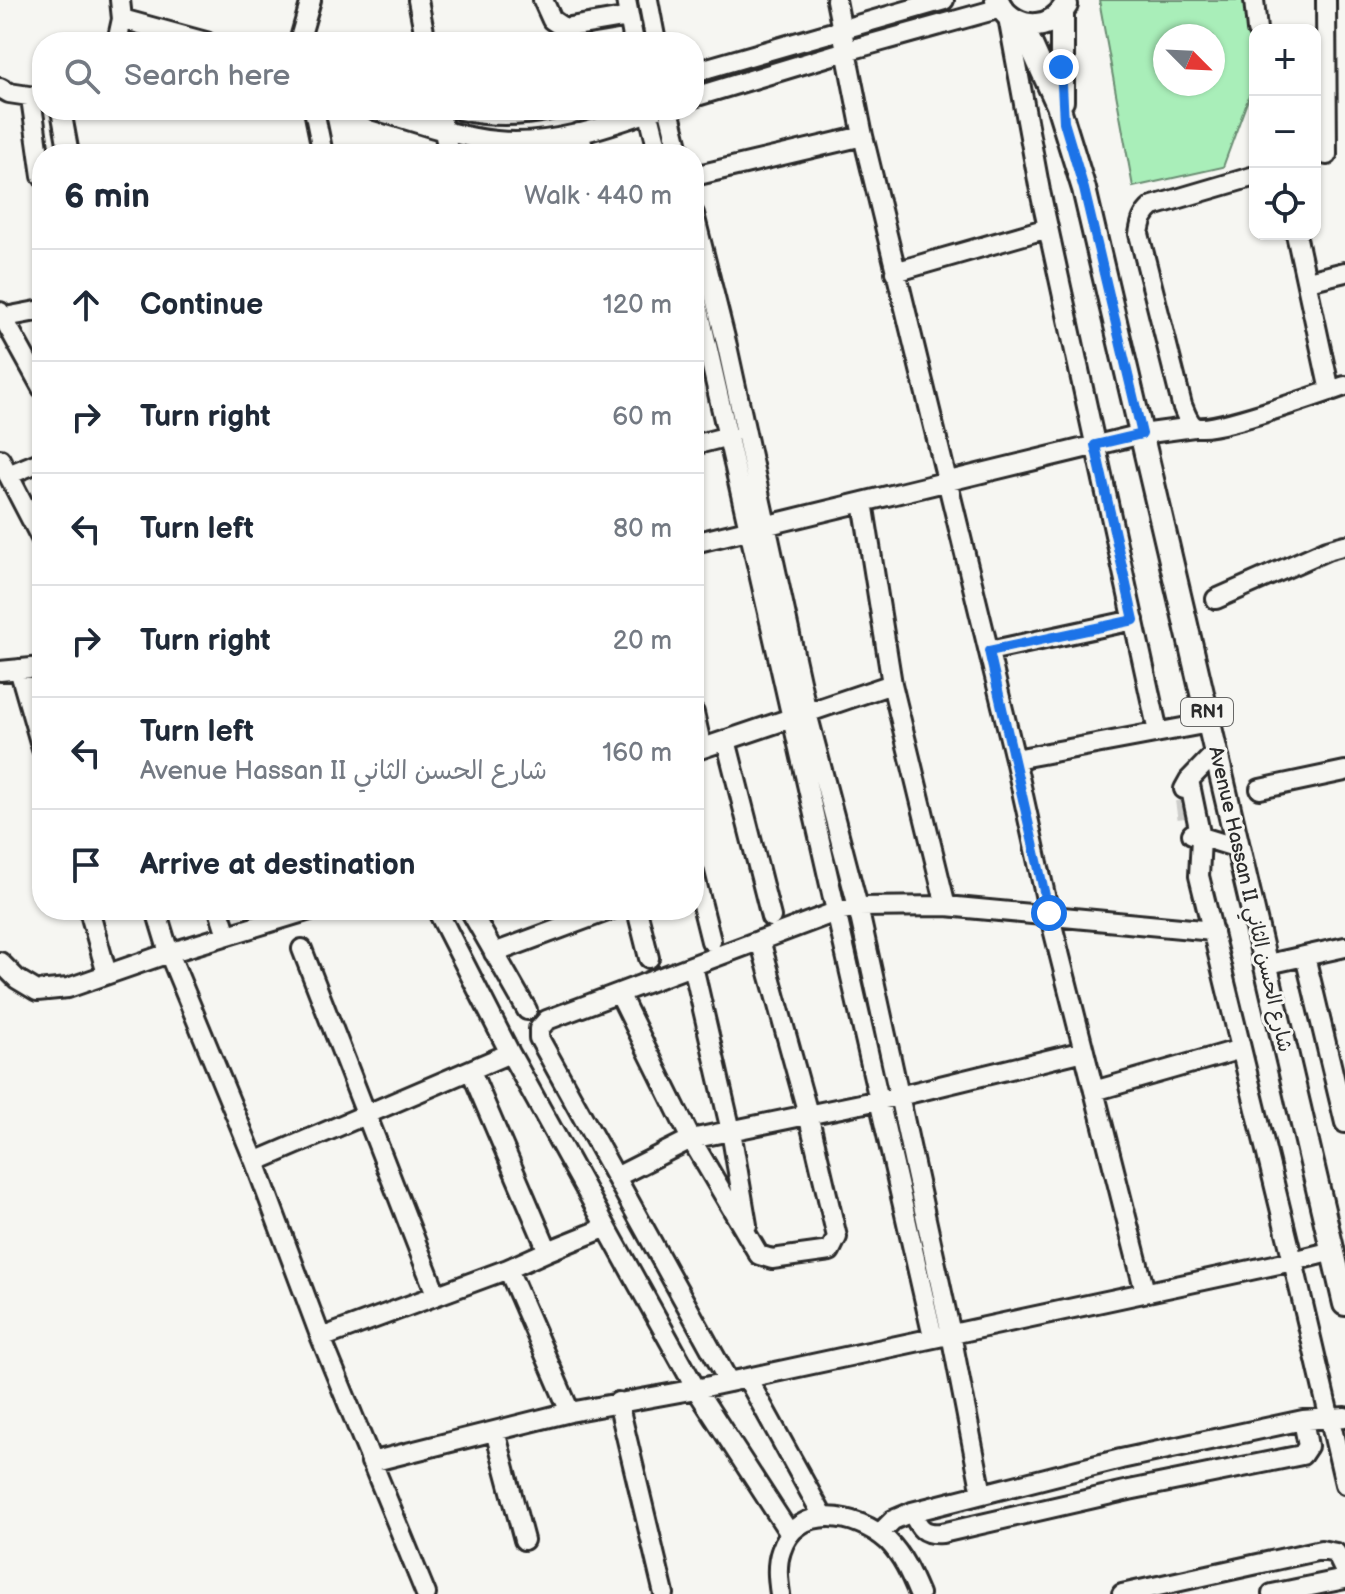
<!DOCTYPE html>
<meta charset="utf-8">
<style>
body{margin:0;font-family:"Balsamiq Sans","Playpen Sans Arabic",sans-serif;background:#f2f2f3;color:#1f2937}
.controls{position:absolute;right:24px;top:24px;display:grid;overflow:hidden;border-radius:16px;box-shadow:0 2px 6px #0004}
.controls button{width:72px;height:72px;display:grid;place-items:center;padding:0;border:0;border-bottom:2px solid #e0e1e3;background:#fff;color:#1f2937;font:40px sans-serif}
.compass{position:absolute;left:1153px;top:24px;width:72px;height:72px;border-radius:50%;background:#fff;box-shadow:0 2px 6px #0004;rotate:114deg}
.stop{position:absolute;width:24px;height:24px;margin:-18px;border:6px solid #1a73e8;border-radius:50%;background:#fff}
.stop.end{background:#1a73e8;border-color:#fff;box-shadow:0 2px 8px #0008}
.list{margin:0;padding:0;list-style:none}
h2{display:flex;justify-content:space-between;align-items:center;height:104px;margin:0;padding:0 32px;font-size:34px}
h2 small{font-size:26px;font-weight:400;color:#747a83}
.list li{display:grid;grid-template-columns:52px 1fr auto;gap:24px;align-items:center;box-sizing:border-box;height:112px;padding:0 32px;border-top:2px solid #e0e1e3}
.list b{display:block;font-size:30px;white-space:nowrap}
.list p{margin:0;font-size:26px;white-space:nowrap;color:#747a83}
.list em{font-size:26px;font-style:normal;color:#747a83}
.icon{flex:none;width:44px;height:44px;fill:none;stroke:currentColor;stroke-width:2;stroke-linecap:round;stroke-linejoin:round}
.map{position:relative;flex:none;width:1345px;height:1594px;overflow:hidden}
.search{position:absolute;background:#fff;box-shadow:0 2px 6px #0004;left:32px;top:32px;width:672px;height:88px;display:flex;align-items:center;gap:20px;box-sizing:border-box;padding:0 28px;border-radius:32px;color:#747a83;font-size:30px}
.panel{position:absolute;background:#fff;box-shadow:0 2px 6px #0004;left:32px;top:144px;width:672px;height:776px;border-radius:32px}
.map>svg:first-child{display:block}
.green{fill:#a9eeb9;stroke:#6a8c72;stroke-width:2;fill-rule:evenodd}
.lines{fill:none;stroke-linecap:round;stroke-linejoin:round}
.minor-tunnel{stroke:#cdcdca;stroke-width:18;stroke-dasharray:18 9;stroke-linecap:butt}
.minor-casing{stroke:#2b2b2b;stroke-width:24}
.major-casing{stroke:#2b2b2b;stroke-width:28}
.minor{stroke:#f6f6f2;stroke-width:18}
.major{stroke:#f6f6f2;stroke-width:22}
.route{stroke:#1a73e8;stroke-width:10}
.labels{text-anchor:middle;stroke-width:6;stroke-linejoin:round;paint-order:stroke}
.shield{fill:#f6f6f2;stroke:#686867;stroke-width:2}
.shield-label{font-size:18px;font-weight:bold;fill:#2b2b2b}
.street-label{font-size:20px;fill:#2b2b2b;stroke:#f6f6f2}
</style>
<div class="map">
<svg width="1345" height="1594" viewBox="0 0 1345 1594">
<rect width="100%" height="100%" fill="#f6f6f2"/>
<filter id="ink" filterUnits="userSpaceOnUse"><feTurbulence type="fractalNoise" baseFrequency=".0125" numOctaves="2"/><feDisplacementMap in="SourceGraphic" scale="16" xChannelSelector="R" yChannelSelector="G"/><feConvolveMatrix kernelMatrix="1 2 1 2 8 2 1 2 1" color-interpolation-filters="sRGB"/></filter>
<g filter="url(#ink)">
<!-- green -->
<path class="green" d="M1099,0H1247L1255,58V80L1223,167L1133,187ZM1165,36H1213V84H1165Z"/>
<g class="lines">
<!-- minor-tunnel -->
<path class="minor-tunnel" d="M1184,800L1187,821"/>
<!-- minor casing -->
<g class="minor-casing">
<path id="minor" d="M418,0L426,42
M543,0L552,20L564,28L629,17
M626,0L634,42
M648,0L656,42
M1254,0L1257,30
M1326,0L1327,155
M1008,17L1040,191L1158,732
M122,19L206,42
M117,42L122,19L120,0
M299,42L311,0
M694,72L944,0
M0,88L9,93L42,98
M694,97L846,51L1001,8
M31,98L42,176
M61,110L69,154
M314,110L323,154
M375,110C414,121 455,137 496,141C548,147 606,127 654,110
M439,110L449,154
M460,110C491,117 519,117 550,110
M648,110L659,154
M669,110L680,154
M579,133L585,154
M863,136L1015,759L1049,913L1145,1292
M694,176L863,136L836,0
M1255,176L1153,206C1143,214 1141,221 1139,234L1182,405C1185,412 1188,422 1194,426C1208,435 1323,393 1345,386
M694,214L727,346L807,713L858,907L951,1334L982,1494
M1296,234L1330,391
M895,272L1048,228
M1308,281L1345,272
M694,288L933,1337
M0,312L42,388
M0,318L42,310
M694,445L729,436
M0,459L42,540
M8,475L42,461
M863,502L892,684
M694,543L1142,434L1194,427
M1216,599L1327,550L1345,545
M989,651L1134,620
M19,669L42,749
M0,671L42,667
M694,713L702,748
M726,740L771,917
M694,751L892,684L946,906
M1015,759L1209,723
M1189,780L1201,838L1199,876L1293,1261L1333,1251
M1184,789L1189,780L1216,752
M1260,789L1345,771
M1192,834L1238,848
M694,873L711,941
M89,910L107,974
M156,910L169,953L255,1162L321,1338L426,1594
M219,910L227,935
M437,910L510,1053L696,1389L790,1534
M470,910L527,1010
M637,910L649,958
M302,949L436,1294
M494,953L610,910
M1305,956L1345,1123
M0,962L17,979L37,991L68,988L169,953L310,910
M1264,965L1345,947
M693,966L731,1131L747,1225
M619,993L691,1139L759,1255L772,1259L830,1251L837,1237L808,1114L760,940
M1094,1091L1241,1049
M255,1162L510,1053
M616,1177L691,1139L899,1096L1084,1051
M548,1251L605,1228
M508,1269L570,1412
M321,1338L508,1269L548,1251L471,1071
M747,1378L823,1516
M729,1382L539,1038V1029L547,1020L838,911L858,907L946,906L1213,931
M618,1402L664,1594
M495,1431L524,1540
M371,1462L570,1412L696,1389L1293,1261L1345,1484
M912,1512C919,1528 923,1535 942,1533L1129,1490L1302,1455L1308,1446L1303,1420
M879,1534L893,1520L912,1512L1121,1459L1303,1420L1345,1417
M780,1594C778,1580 776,1565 781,1551C797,1502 858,1513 888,1541C903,1556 911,1575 919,1594
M1122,1594L1321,1550L1336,1553L1345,1572
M1272,1594L1345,1579"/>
</g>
<!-- major casing -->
<g class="major-casing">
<path id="major" d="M997,0C1010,30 1049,35 1066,5
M1062,11V101
M1022,25L1058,105L1084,189L1345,1304"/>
</g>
<!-- minor -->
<use href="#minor" class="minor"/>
<!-- major -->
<use href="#major" class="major"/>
</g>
</g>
<g class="lines" filter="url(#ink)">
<!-- route -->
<path class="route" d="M1049,913L989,651L1134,620L1095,445L1142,434L1084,189L1064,122L1061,67"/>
</g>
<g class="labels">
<!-- shield labels -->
<rect class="shield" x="1181" y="698" width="52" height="28" rx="6"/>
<g class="shield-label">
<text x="1207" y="718">RN1</text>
</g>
<!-- street labels -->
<g class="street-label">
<text transform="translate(1251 899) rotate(77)" y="7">Avenue Hassan II شارع الحسن الثاني</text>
</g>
</g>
</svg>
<div class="controls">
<button>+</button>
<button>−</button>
<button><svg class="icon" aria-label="locate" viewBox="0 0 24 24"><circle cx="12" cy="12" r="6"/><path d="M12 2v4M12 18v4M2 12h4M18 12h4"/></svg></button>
</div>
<svg class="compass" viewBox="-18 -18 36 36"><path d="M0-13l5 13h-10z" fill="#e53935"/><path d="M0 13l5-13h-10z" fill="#747a83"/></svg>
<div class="stop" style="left:1049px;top:913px"></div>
<div class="stop end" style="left:1061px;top:67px"></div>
<div class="search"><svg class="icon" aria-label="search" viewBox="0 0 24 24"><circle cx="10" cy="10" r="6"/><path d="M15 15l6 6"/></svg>Search here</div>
<section class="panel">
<h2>6 min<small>Walk · 440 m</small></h2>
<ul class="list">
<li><svg class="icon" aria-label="ahead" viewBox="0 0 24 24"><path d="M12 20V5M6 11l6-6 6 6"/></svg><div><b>Continue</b></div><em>120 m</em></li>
<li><svg class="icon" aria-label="right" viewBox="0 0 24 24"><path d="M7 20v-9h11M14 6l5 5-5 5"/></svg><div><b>Turn right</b></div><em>60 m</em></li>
<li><svg class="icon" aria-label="left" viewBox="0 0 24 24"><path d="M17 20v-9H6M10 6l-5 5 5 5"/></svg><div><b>Turn left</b></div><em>80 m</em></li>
<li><svg class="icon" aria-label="right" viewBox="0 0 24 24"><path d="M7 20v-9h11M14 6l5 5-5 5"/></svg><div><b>Turn right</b></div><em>20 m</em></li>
<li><svg class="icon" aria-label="left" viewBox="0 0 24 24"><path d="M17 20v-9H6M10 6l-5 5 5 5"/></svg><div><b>Turn left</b><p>Avenue Hassan II شارع الحسن الثاني</p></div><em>160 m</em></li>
<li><svg class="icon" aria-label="arrive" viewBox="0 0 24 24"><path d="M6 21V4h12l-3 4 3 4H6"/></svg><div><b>Arrive at destination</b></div></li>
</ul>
</section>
</div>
